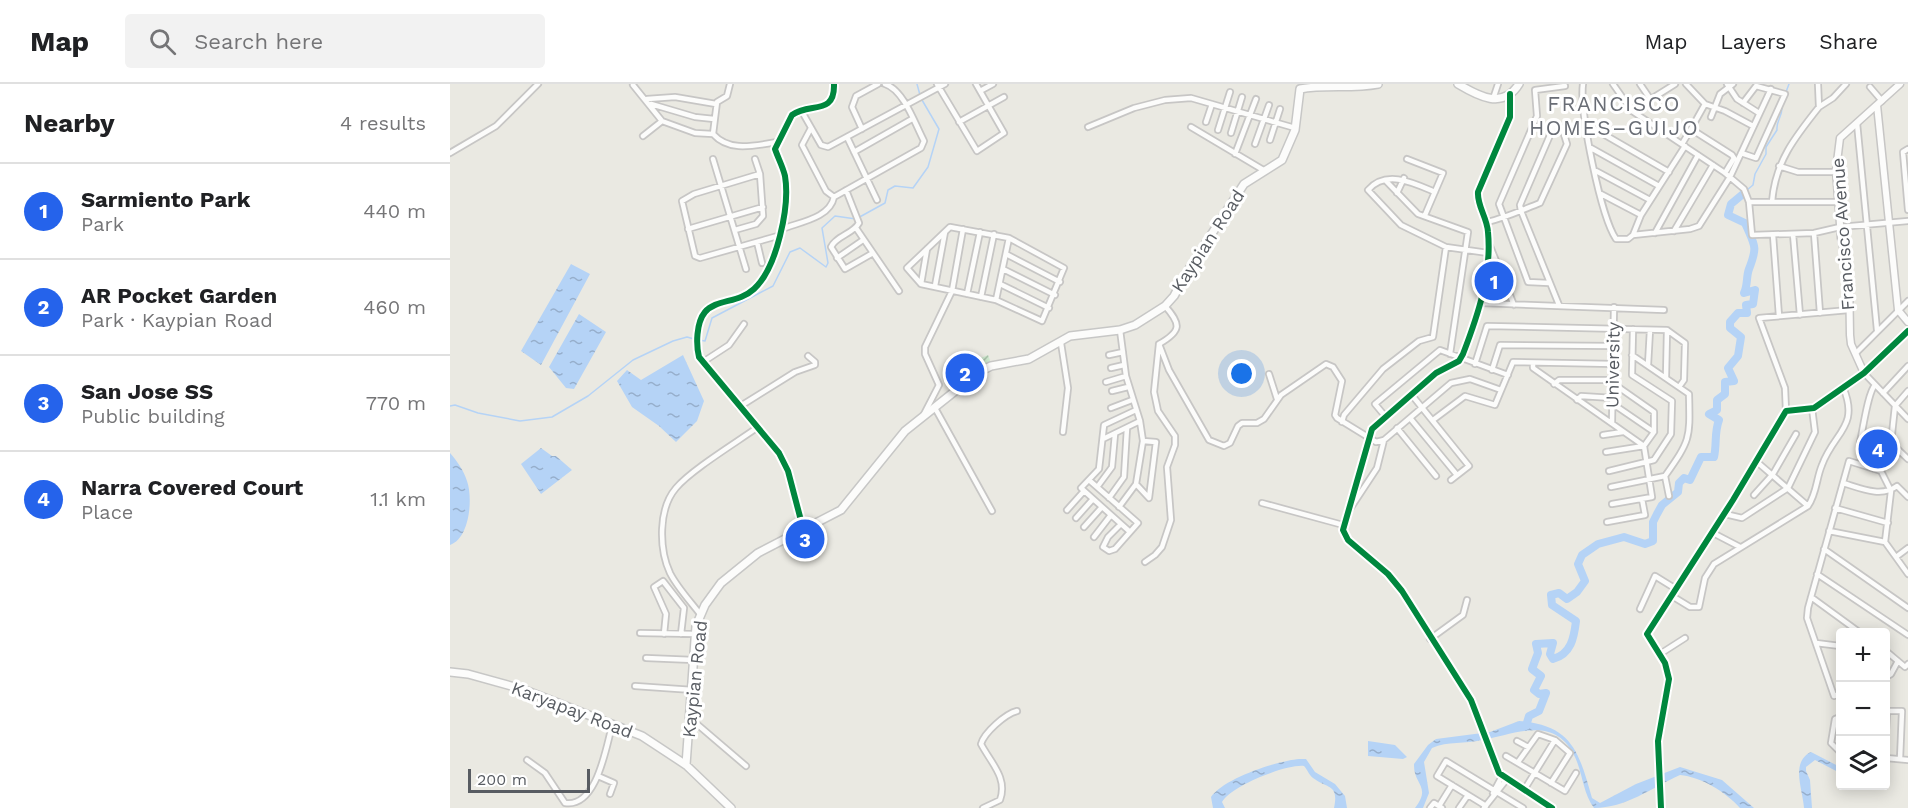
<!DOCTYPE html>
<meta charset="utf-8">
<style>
body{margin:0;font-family:"Work Sans",sans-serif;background:#f2f2f2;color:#202124}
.controls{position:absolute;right:18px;bottom:18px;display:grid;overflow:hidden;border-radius:6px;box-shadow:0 3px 15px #0003}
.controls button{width:54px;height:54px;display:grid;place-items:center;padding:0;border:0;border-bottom:2px solid #e0e0e0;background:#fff;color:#202124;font:30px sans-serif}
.scale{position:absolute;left:18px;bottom:15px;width:122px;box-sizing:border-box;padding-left:6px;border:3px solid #585c62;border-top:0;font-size:16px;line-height:21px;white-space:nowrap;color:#585c62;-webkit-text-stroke:4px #fff;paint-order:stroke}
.you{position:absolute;left:792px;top:290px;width:21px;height:21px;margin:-15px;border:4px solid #fff;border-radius:50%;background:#1a73e8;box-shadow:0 0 0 9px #1a73e833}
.badge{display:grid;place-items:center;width:39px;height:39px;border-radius:50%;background:#2563eb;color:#fff;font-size:20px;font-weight:700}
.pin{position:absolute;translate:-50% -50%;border:3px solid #fff;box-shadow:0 2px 6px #0006}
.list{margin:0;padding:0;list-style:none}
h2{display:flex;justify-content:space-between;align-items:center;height:78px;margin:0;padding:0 24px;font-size:26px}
h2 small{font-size:20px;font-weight:400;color:#757577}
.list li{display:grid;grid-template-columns:39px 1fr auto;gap:18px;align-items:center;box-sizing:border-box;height:96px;padding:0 24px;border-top:2px solid #e0e0e0}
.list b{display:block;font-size:22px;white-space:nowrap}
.list p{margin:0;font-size:20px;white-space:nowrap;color:#757577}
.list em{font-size:20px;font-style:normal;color:#757577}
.icon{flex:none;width:33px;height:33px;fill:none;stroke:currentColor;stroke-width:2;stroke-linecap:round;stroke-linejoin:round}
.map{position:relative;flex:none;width:1458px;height:724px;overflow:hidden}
header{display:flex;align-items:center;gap:36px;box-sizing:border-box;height:84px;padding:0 30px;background:#fff;border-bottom:2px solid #e0e0e0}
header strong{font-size:28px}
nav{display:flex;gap:33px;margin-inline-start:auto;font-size:21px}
.search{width:420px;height:54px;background:#f2f2f2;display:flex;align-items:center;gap:15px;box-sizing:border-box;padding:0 21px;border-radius:6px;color:#757577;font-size:22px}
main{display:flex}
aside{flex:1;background:#fff}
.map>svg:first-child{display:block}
.park{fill:#cee9ce}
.garden{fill:url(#garden-furrows)}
.water{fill:url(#water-ripples)}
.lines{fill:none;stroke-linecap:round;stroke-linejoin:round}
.stream{stroke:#b5d3f6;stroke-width:1.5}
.river{stroke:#b5d3f6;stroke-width:8}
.minor-casing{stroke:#c7c6c5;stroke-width:8}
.tertiary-casing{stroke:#c7c6c5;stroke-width:9}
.secondary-casing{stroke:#c7c7c6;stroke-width:10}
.minor{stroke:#fcfcfb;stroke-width:4.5}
.tertiary{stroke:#fcfcfb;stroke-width:6}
.secondary{stroke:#fcfcfb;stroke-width:7}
.cycleway-casing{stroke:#fff;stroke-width:10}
.cycleway{stroke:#00873e;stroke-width:6}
.labels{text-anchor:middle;stroke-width:6;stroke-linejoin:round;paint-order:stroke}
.street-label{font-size:18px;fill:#585c62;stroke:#fff}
.quarter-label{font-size:21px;letter-spacing:1.5px;fill:#696d75;stroke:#fff}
</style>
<header>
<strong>Map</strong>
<div class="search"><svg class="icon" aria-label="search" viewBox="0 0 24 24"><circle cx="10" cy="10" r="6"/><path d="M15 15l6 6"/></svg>Search here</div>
<nav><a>Map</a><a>Layers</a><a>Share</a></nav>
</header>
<main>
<aside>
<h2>Nearby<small>4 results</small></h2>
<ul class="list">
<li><span class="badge">1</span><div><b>Sarmiento Park</b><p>Park</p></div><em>440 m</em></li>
<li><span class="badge">2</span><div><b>AR Pocket Garden</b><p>Park · Kaypian Road</p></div><em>460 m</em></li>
<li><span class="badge">3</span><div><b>San Jose SS</b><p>Public building</p></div><em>770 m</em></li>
<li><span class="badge">4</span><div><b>Narra Covered Court</b><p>Place</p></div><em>1.1 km</em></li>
</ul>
</aside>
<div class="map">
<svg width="1458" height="724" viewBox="0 0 1458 724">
<defs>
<pattern id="garden-furrows" width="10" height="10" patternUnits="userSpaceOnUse" patternTransform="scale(1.5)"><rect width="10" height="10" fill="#cee9ce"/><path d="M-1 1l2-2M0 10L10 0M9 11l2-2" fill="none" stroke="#aac0ab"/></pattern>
<pattern id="water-ripples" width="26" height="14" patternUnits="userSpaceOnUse" patternTransform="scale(1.5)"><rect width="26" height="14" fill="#b5d3f6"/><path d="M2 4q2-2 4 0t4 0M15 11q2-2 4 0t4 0" fill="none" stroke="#96aecb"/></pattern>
</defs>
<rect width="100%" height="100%" fill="#eae9e2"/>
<!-- park -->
<path class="park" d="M1041,171L1059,217L1035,215Z"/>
<!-- garden -->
<path class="garden" d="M538,271L541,279L526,285L508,301L505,293L516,280Z"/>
<!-- water -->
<path class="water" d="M121,180L140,190L91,281L71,267Z
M129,230L156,248L124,305L116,304L99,283Z
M233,271L254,317L247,337L226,358L209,342L182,323L167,297L177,286L191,296Z
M91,364L102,372H106L122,386L91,410L71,380Z
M0,369C7,377 14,387 17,397C23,414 20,454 0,461Z
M1069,637C1123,641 1129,669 1142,714L1150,719L1186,700L1230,683L1272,696L1304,724H1290C1276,708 1251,693 1230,691C1201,704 1176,724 1144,724C1132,708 1133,687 1123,669C1102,631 1063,651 1032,656C1015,660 998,657 982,664L974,678L979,709L973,724H965C982,702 963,701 964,680L978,661L986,655L1040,648Z
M918,657L945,661L957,673L953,675L918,672Z
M1361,668L1390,683V689L1365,676L1356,683V687L1360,696L1362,724H1354C1353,706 1340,678 1361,668Z
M849,675H856L865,688L885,700L895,712L897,724H884C889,700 878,705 863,694C859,691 857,685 854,682C836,680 781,702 772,718L775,724H763L761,713C774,694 827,677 849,675Z"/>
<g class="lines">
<!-- stream -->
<path class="stream" d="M467,0L470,11
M1336,8L1339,0
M1297,106L1303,101L1305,90L1316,70V63L1327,46C1326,37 1332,33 1332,24
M249,256L255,257L262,234L323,202L340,168L350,164L376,183L378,179L372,144L385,132L406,135L435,119L438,106L445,102L463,104L478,83L489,45L472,16
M0,322L5,321L28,329L70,337L102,333L138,312L183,276L223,257L237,253L244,255"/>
<!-- river -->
<path class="river" d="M1076,642L1079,632L1089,627L1096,609L1089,610L1084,606L1091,592L1082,585L1088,569L1086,560L1103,559L1100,570L1103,575C1121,570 1124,554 1126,537L1102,521L1101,511L1109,509L1117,515L1127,508L1135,497L1128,480L1132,471L1148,460L1174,453L1195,460L1203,457V438L1207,430L1212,421L1228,408L1229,399L1234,394L1240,396L1251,373H1264C1267,360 1264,349 1269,336L1259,330L1267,326V316L1275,310V298L1284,297L1278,284L1288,272L1291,253L1280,244V238L1288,229H1297L1296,221L1303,220L1305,206L1294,209C1298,201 1296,193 1299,185C1308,162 1305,162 1295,139L1278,131L1281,120L1293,110"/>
<!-- minor casing -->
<g class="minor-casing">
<path id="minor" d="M487,0L527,67L554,49L526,0
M1133,0C1129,27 1151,133 1166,155H1178L1183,151L1191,131L1235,62
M1163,0L1182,27L1275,89L1294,105L1299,118L1302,151L1364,149L1390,143L1458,137
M1190,0L1201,16
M1236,0L1255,20L1241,45
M1277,0L1287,15L1309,29
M1368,0L1369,23L1383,14L1396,0
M183,1L212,37
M1420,3L1432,17
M530,7L543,0
M197,15L225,13L266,20
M1043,15L1048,0
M201,20L245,33L264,35
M1255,20L1275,27L1303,42
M351,26L371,61L378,63L495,0
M1182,27L1225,0
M1261,33L1270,10L1283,0
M509,38L554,13
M756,38L762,20
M1407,39L1427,246
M1136,40L1219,88
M638,43L684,24L715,16L741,14L845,44
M741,43L815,87
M361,44L352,61L376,107L384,113
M412,45L402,23L406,12L428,0
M768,46L780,8
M781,49L792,13
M263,50C280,69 306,61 328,58
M193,52L212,37L245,49L263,50L267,18L277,12L280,0
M397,53L427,116
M820,56L830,25
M805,60L819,21
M1232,60L1241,45L1282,71L1284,74L1275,89
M1141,64L1209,102
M1458,65L1453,68L1458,126
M404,68L462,35
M0,69L46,42L88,0
M1291,69L1306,74L1335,10L1306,2L1293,19
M785,70L806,15
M263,75L296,185
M957,75L993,89L975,131
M1329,82L1348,88H1386
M1146,87L1200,116
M310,90L244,110L232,117L245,172L250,174L331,151
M936,97L968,130L1018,148L1000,270
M396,106L409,139C403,150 386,152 381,163L395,185L423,169
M985,108C964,99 936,85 918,106L951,141L996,163
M947,109L954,94
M1151,110L1191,131
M1299,118H1389
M1322,118C1325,78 1345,53 1369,23
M1037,138C1055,134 1072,126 1090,119L1117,60L1112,44L1104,42L1070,121L1071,127L1109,221
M406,144L449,207
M238,145L313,123
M332,145C350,138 380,134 384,113L471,64L474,57C465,40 454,6 435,0
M285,146L306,140L313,132L310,90L305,75
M1224,147L1263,81
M1205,149L1248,71
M1364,149L1370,229
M1343,150L1350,231
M1183,151L1240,145L1249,142L1280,93L1321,5
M1323,151L1329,232
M307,158L312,179
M1040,162L1064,221
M556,170L610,198
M387,174L413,156
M553,185L605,211
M1099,199L1078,198L1049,120L1087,32L1085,6L1115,2
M471,200L477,165
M550,200L599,224
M485,202L495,148
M517,210L530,148
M531,213L544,150
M546,216L592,237L614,184L559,154L500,143L457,184L471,200L546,216L559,154
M1031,219L1214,226
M611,259L618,304L613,348
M709,260L719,286L759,356L774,362L780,359L788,342L792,339H807L814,335L831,311L876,280L883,283L892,297L885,331L887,334L926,358L934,356L1001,299L1020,295L1051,306
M1406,269L1458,217
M659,271L673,268
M253,278L279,261L294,240
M1083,279V284L1194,362
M1025,280L1037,242L1217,246L1235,259L1234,296L1229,303
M1198,281L1200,246
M661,284L674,281
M1042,286L1050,261L1164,262
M1414,289L1458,335
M819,290L827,315
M1216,293L1217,246
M656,298L676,292
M1104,300L1109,296H1164
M1164,300L1204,328V348L1194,362
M662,307L678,303
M1458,307L1445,322L1441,359L1431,387L1441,407L1435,458L1458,490
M1433,309L1458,282
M961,310L1019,382L1001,396
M1127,316L1131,312L1163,314
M1163,320L1204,348
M289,323L345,288L365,281V278L358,272
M485,324L542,427
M661,324L682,316
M1336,327L1335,304L1309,234L1399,226
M474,330L489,301L475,270V263L502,207L513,145
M935,332L925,320L990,266L1058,291
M960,334L1007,391
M983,336L1015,312L1045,321L1063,278L1164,280
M892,338L894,331L933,285L969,257L983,253L996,163L1038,169
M1162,339L1164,223
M947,344L986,392
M1153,351L1173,348
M653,355L690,337
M1410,358C1413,345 1418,308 1425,301
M1441,359L1458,375
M1156,368L1194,362
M1307,378L1358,422
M1159,387L1204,376L1221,350L1222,317L1182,291L1183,245
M1215,392L1219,412
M639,396L688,439L665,465L659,467L653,463L658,453L671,440
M1393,399C1410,404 1431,414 1447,402L1458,413
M686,400L699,414L706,358L693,357
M648,402L662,383L665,350
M1161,403L1215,392C1241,355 1240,355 1239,310L1182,271
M1304,411L1323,390L1346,350
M659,414L674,393L677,344
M812,419L893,441
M1162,420L1202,413L1194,362
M669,423L686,400L693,357L690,337L676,292L670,246
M1385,424L1438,439
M900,425L927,384L934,356
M617,426L634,407
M1275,430L1292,434L1338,404L1365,348L1362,324
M626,434L643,415
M1157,438L1195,431L1192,415
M634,443L652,423
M679,447L631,404L649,385L654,341L686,326
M1379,447L1435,458
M1263,449L1290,463
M644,453L661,431
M1374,465L1458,524
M1446,473L1458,464
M695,478L705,471L712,463L721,436L717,383L725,361V352L708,327L704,308L709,260C732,247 731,240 715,222
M1367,490L1458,551
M1222,512L1240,523H1249L1255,494L1264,480L1358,422C1367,409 1366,395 1372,381C1384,348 1410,343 1393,303
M1361,513L1409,548
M1190,525L1205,492L1226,505
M250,530C240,517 227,503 220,489C209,465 208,425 226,404C241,386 287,358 308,343
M190,549L246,550
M214,550L216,530L204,503L213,497L234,524L231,550
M980,555L1013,531L1017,516
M1366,559L1390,562
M1436,567L1455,583L1458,580
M1210,570L1235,554
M196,574L244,576
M1436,593L1441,590L1448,577
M185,602L243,606
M1390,610L1384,612L1357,534L1358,524L1399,377L1431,387
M1436,627H1452L1450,675
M1390,633L1385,635L1381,659L1390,668
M241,635L296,682
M1436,646L1437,627
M1067,657L1078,663
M1056,672L1115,707L1126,689
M1436,674L1458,676
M77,676L95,689L115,719C147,724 156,663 162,642
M1068,678L1088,650L1105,656L1120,669L1101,699
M148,692L164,699L160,710
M1074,706L1105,656
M1043,709L1052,692
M989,722L1002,701
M1036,722L987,692L996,677L1073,724
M533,724L550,716C558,694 541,679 531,660C534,649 555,630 567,627
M980,724L984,719L992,724
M1009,724L1018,711
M1034,724L1057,695"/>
</g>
<!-- tertiary casing -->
<g class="tertiary-casing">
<path id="tertiary" d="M1060,10V33L1028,108C1027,122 1037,133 1038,148C1042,190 1028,231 1013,270L1009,277L986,289L922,345L893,446L898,456L938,490L952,507L1021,616L1049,689L1102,724
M1427,21L1448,226L1458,238
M1414,289L1401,260L1400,251L1399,189L1391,154L1386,86L1390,54L1450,0
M354,448L338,387L329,369L249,273C246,261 246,239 255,228C266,215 289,219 304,205C327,184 340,122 335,92C333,83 328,74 325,65L342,31C360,18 385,32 384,0
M1211,724L1208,657L1219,595L1215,579L1197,550L1283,416L1336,327L1364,324L1414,289L1458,247"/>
</g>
<!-- secondary casing -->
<g class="secondary-casing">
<path id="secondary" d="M1008,0C1028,12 1053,26 1069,0
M0,588L18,590L72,605L192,652L236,681L281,724
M236,681L246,542L255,521L271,499L308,469L391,426L455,347L529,288L541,282L579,275L620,252L670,246L685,241L715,222L724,212L737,188L794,100L832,76L845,46L850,5C875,0 902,5 928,0"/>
</g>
<!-- minor -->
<use href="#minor" class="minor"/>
<!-- tertiary -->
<use href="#tertiary" class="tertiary"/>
<!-- secondary -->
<use href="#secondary" class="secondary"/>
<!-- cycleway casing -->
<g class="cycleway-casing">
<path id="cycleway" d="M1060,10V33L1028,108C1027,122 1037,133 1038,148C1042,190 1028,231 1013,270L1009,277L986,289L922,345L893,446L898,456L938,490L952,507L1021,616L1049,689L1102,724
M354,448L338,387L329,369L249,273C246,261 246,239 255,228C266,215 289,219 304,205C327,184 340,122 335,92C333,83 328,74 325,65L342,31C360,18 385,32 384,0
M1211,724L1208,657L1219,595L1215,579L1197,550L1283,416L1336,327L1364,324L1414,289L1458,247"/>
</g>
<!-- cycleway -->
<use href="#cycleway" class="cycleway"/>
</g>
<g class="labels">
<!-- street labels -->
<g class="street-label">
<text transform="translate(1393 150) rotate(-94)" y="6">Francisco Avenue</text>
<text transform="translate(758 157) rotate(-57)" y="6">Kaypian Road</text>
<text transform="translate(1163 281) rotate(-89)" y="6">University</text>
<text transform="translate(245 595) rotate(-84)" y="6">Kaypian Road</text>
<text transform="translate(122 626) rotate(21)" y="6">Karyapay Road</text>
</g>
<!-- quarter labels -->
<g class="quarter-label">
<text x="1164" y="27">FRANCISCO<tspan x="1164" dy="24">HOMES–GUIJO</tspan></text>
</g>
</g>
</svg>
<div class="controls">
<button>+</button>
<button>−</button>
<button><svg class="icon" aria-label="layers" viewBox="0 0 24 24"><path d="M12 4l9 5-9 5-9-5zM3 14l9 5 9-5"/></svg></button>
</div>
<div class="scale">200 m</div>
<div class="you"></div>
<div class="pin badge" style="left:1044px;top:197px">1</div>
<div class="pin badge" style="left:515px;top:289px">2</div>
<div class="pin badge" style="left:355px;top:455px">3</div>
<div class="pin badge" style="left:1428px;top:365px">4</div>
</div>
</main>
